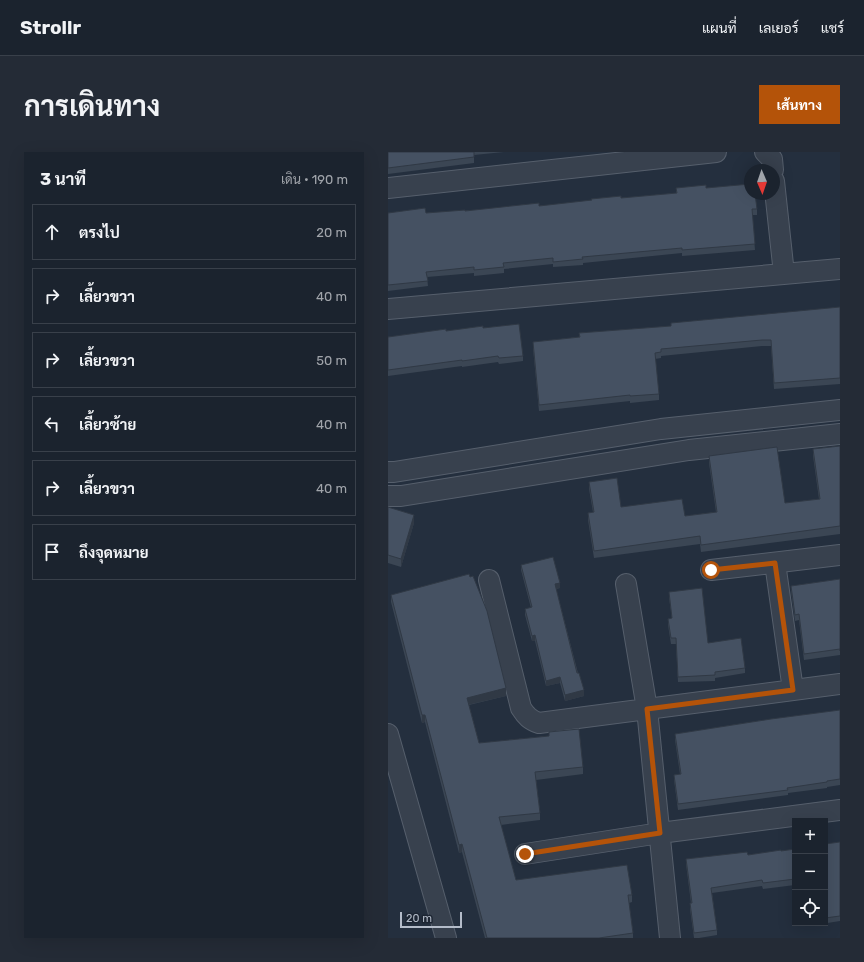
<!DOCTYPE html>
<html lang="th">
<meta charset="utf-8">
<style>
body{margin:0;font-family:Rubik,Sarabun,sans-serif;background:#242b36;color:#f1f3f6}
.controls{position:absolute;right:12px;bottom:12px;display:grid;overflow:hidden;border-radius:0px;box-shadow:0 4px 16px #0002}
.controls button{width:36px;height:36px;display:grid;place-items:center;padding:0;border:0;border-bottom:1px solid #39404a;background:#1b232e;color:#f1f3f6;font:20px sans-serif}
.compass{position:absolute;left:356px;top:12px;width:36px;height:36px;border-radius:50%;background:#1b232e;box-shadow:0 4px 16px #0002;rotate:178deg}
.scale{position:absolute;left:12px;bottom:10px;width:62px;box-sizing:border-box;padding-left:4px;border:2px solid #b4bcc9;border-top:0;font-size:11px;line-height:14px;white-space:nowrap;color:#b4bcc9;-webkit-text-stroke:3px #1d2633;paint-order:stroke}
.stop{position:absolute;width:12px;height:12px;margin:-9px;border:3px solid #b45309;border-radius:50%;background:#fff}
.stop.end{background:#b45309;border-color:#fff;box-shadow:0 1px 4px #0008}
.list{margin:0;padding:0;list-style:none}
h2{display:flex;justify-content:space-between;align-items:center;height:52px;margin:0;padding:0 16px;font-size:17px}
h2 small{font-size:13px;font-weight:400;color:#a0a4aa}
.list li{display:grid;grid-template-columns:26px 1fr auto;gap:12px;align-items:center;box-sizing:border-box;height:56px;margin:0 8px 8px;padding:0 8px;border:1px solid #39404a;border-radius:0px}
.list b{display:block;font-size:15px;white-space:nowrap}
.list em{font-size:13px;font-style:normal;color:#a0a4aa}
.icon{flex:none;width:22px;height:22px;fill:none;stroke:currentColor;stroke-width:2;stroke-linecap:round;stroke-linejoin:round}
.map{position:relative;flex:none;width:452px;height:786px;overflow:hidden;border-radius:0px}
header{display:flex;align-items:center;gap:24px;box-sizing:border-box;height:56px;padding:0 20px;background:#1b232e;border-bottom:1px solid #39404a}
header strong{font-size:19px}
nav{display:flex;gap:22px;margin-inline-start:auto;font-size:14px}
.intro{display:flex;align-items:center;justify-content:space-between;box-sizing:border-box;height:96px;padding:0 24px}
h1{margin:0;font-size:28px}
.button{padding:10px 18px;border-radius:0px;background:#b45309;color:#fff;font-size:14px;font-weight:700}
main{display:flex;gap:24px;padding:0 24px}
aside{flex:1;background:#1b232e;border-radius:0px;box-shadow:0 4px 16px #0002}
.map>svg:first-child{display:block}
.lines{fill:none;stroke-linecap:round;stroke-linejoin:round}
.street-casing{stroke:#565f6c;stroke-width:22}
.street{stroke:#38414e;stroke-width:20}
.wall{fill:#3b4654}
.shaded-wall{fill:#303945}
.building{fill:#455162;stroke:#303945}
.route{stroke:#b45309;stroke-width:5}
</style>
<header>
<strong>Strollr</strong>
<nav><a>แผนที่</a><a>เลเยอร์</a><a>แชร์</a></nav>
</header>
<div class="intro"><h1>การเดินทาง</h1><a class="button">เส้นทาง</a></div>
<main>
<aside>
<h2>3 นาที<small>เดิน · 190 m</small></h2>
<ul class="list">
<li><svg class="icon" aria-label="ahead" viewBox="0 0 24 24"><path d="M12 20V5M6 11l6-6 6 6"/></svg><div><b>ตรงไป</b></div><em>20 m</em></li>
<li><svg class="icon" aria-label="right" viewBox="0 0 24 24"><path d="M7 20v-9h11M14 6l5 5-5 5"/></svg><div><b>เลี้ยวขวา</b></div><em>40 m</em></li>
<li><svg class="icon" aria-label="right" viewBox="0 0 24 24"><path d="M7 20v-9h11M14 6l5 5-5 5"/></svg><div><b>เลี้ยวขวา</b></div><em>50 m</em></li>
<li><svg class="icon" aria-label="left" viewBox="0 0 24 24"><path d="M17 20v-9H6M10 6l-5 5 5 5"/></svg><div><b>เลี้ยวซ้าย</b></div><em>40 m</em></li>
<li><svg class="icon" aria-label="right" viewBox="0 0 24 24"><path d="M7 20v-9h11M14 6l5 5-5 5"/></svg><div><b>เลี้ยวขวา</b></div><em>40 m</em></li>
<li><svg class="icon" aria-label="arrive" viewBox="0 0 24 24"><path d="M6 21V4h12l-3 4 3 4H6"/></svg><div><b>ถึงจุดหมาย</b></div></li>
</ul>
</aside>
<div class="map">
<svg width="452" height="786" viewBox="0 0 452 786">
<rect width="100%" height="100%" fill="#242f3e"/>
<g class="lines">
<!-- street casing -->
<g class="street-casing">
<path id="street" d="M377,0L384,7L385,18
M386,29L396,122
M0,36L328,0
M0,157L452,117
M0,320H6L273,277L452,258
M0,344H13L301,298L452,282
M387,411L405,538
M323,418L452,403
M101,428L133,556C138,564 142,568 151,571L452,532
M238,432L259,557L282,786
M0,582L58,786
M137,702L272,681L452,658"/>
</g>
<!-- street -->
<use href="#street" class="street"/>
</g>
<!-- wall -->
<path class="wall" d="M0,0H116L86,3V11L0,22Z
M288,36H318L369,57V63H364L367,98L294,104V101L195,111V113L165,115V112L116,117V121L86,124V121L39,125L40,134L0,139V61H38L151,54L288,41Z
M452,155V232L386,237L383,194H374L273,204V206L267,207L271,242V248L242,251V249L151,259L145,196V190L191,185V181L283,174Z
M95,176L135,204V209L111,212L110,210L74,215V214L0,224V185L58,179Z
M452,294V382L313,400L312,392L206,406L200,368V361L205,360L201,337V330L233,355L297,364L328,360L321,311V304L397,351L431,347L425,304V297Z
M0,355L26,371L13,415L0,411Z
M133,413L172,436L168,437L196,544L177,549L172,531L158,534L147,489H144L137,463V457L143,456L133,418Z
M452,427V505V503L416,508L411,468L407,469L403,439V434Z
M281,440L320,491L357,516V521L327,526V529L290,530L288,492H283L280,473V467L284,466L281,446Z
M3,443L118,544L81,553L91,591L161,584V580L195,615V622L148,628L152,661V668L113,673L128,728L244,743V750L241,751L245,781V786H97L74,700L71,701L37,570L34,571L3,450Z
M452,558V633L439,635V636L400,641V643L290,658L286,628V623L292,622L287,588V582Z
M452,690V769L433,772V771H437V692Z
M407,697V733L375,737L374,734L324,741L329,778V783L311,786H306L302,757V751H303L298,712V707L360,703L393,699Z"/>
<!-- shaded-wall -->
<path class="shaded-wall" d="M26,363V371L13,415V407Z
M172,431V436L167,437V432Z
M147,483V489H144V484Z
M172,525V531L158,534V529Z
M118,536V544L79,553V546Z
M196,538V544L177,549V543Z
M34,563H37V570L34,571Z
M74,692V700L71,701V693Z"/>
<!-- building -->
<path class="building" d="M0,0H86V5L0,16Z
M362,32V42H367L369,57H364L367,92L294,98V96L194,105L195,107L165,110V106L115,111L116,115L86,118V115L38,120L40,129L0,133V61L37,56L38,61L77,58V59L151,51V54L204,48L203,47L233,44V46L289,41L288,36L318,33V36Z
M452,155V226L386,231L383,188H374L273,197V200L267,201L271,242L242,244V243L151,253L145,190L192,185L191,181L283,174V171Z
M131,172L135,204L111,206L110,204L74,209V208L0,218V185L58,177V179L95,174V176Z
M452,294V374L313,393L312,384L206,399L200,361L206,360L201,330L229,326L233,355L294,347L297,364L329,360L321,304L389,295L397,351L432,347L425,297Z
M0,355L26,363L13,407L0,403Z
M165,405L172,431L167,432L189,521H191L196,538L177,543L172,525L158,529L147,483L144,484L137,457L144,455L133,413Z
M81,422L82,425L85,424L99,459L118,536L79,546L91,591L161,584V580L191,577L195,615L147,620L152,661L111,665L128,728L239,713L244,743H240L245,781L211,786H99L74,692L71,693L37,563H34L3,443Z
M452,427V499V497L416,502L411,462L407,463L403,434Z
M314,436L320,491L353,486L357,516L327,520V523L290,525L288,486H283L280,467L284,466L281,440Z
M452,558V627L439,629V630L399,636L400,638L290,652L286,623L293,622L287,582L383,567Z
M452,690V764L437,766V692Z
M407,697V727L375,731L374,728L323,736L329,778L306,781L302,751H304L298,707L359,700L360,703L393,698V699Z"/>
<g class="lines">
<!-- route -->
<path class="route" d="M137,702L272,681L259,557L405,538L387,411L323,418"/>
</g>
</svg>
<div class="controls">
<button>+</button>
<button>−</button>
<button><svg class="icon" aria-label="locate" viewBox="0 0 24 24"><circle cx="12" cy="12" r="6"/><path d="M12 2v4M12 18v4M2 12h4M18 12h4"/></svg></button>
</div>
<svg class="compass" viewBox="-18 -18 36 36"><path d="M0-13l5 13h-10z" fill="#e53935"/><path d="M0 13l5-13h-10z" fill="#a0a4aa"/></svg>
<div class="scale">20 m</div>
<div class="stop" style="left:323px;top:418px"></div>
<div class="stop end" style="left:137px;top:702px"></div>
</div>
</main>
